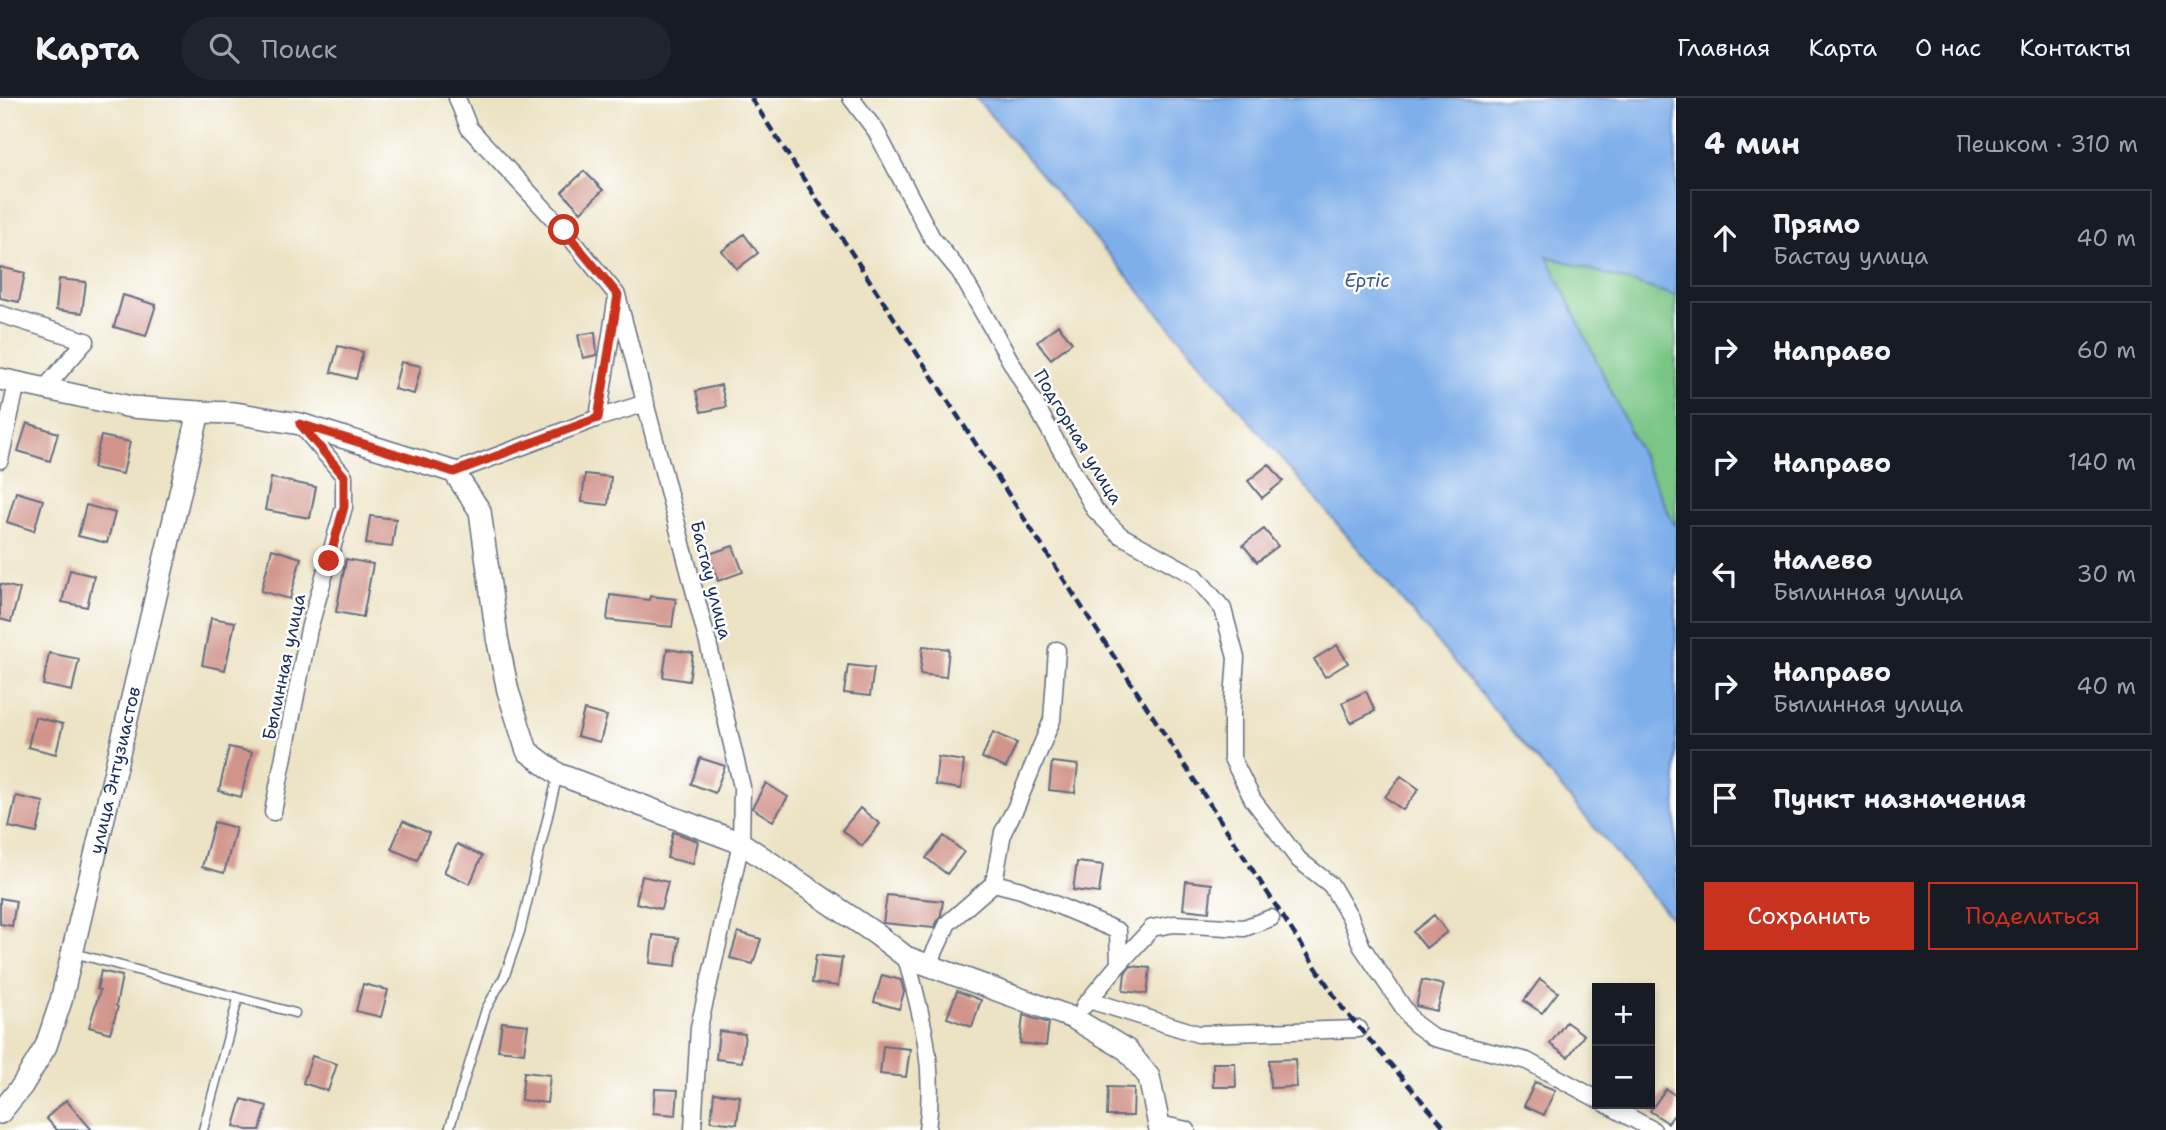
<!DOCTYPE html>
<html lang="ru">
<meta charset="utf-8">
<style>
body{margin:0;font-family:"Shantell Sans",sans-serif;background:#20242c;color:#f1f3f6}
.controls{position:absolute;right:21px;bottom:21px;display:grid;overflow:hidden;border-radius:0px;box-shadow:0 4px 10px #0003}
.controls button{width:63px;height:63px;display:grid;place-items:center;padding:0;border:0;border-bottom:2px solid #363941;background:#171b24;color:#f1f3f6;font:35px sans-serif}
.stop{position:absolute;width:21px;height:21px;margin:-16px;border:5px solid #c8321e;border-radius:50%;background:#fff}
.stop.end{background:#c8321e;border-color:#fff;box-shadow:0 2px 7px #0008}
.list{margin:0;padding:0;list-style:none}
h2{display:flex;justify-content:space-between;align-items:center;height:91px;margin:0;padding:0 28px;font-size:30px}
h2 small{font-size:23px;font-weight:400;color:#9ea1a6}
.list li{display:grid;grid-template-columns:46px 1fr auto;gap:21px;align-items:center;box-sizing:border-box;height:98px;margin:0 14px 14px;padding:0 14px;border:2px solid #363941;border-radius:0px}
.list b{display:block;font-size:26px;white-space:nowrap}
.list p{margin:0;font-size:23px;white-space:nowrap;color:#9ea1a6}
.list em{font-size:23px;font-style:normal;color:#9ea1a6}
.actions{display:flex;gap:14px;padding:21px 28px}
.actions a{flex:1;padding:16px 0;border:2px solid #c8321e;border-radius:0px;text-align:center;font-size:24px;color:#c8321e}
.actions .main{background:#c8321e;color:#fff}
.icon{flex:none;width:38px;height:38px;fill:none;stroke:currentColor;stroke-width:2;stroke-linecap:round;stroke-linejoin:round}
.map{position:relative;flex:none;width:1676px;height:1032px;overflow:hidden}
header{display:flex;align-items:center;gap:42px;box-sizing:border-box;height:98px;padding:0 35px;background:#171b24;border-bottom:2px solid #363941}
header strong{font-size:33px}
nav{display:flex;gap:38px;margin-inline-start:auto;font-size:24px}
.search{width:490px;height:63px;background:#20242c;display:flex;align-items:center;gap:18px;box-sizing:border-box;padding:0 24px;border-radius:38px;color:#9ea1a6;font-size:26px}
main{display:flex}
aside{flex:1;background:#171b24}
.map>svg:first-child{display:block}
.green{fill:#79c686;stroke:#4a7a72;stroke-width:2}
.water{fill:#7fafea;stroke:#4d6fa4;stroke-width:2}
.building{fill:#d1948b}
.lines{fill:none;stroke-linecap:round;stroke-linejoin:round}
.service-casing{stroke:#646e82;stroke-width:11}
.minor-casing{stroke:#646e82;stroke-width:19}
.tertiary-casing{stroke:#646e82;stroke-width:24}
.service{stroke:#fff;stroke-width:8}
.minor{stroke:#fff;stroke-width:16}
.tertiary{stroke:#fff;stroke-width:21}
.rail{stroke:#1b2f5e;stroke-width:4.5;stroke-dasharray:10 5;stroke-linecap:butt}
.route{stroke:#c8321e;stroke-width:9}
.labels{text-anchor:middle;stroke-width:5;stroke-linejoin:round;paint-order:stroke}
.street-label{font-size:18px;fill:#1b2f5e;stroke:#fff}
.water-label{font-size:19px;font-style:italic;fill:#3e5c8f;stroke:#fff}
</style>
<header>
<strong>Карта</strong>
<div class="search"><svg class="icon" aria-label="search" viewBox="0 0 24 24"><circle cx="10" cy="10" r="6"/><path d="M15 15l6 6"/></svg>Поиск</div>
<nav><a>Главная</a><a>Карта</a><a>О нас</a><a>Контакты</a></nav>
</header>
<main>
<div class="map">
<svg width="1676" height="1032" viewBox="0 0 1676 1032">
<rect width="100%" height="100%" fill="#fff"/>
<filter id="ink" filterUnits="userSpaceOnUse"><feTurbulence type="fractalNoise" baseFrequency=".0143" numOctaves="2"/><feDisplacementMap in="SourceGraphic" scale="14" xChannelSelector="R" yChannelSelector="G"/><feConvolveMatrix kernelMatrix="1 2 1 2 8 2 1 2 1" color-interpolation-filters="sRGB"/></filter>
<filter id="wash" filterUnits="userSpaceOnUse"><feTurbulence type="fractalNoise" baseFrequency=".00686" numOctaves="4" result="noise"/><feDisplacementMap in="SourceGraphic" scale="28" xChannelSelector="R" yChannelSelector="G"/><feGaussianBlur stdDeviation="1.57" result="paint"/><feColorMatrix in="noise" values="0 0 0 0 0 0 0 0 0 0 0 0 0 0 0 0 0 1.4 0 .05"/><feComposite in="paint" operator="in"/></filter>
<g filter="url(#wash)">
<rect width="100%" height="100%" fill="#ece3c4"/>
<!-- green -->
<path class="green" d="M1546,157L1676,198V430Z"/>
<!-- water -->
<path class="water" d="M976,0H1676V198L1547,158L1676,430V826Z"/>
<g id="blocks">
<!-- building -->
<path class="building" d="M584,73L603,92L581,114L562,94Z
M744,136L758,155L737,171L722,153Z
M0,169L25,175L19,204L0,200Z
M59,181L86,184L82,215L56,212Z
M123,197L156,207L146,238L114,229Z
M1058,227L1072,244L1051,261L1037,244Z
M595,234L597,257L583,260L578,237Z
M338,248L363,254L356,281L331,274Z
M401,264L421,268L414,296L394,291Z
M721,287L726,309L701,314L696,293Z
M27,325L58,335L50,363L18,353Z
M101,338L130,344L123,376L93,370Z
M1269,366L1283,383L1262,400L1248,383Z
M585,376L611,379L608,407L582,404Z
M271,380L316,389L310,420L265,412Z
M16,394L43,402L34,433L7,424Z
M86,407L115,415L107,445L78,438Z
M370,418L396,421L392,449L366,446Z
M1264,431L1278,448L1257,464L1243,447Z
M733,448L743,474L718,483L709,456Z
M272,451L301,460L290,501L261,493Z
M346,461L373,466L363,519L336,514Z
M70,472L94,478L87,509L62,504Z
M0,486L20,491L11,524L0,521Z
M610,497L649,502L650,498L676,501L672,529L607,522Z
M211,520L235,524L225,572L202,567Z
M1337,547L1348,565L1325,579L1314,561Z
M923,548L949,551L946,579L920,576Z
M667,551L693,555L689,583L663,579Z
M49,555L79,561L72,593L43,587Z
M848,567L874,570L870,598L844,595Z
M1366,593L1375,613L1351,625L1342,605Z
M584,612L607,618L600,644L577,638Z
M35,619L63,626L56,656L28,649Z
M993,634L1017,645L1006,670L982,660Z
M229,649L252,654L241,699L219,693Z
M938,659L964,663L961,691L935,687Z
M700,660L725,668L715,695L691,686Z
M1052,664L1078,667L1075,695L1049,692Z
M1401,678L1419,691L1403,712L1385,699Z
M766,685L788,699L773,723L752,710Z
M16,698L44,704L37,735L9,729Z
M860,710L880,726L862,748L842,732Z
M403,723L429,735L417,762L391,751Z
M214,724L236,730L224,775L202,769Z
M673,734L698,743L693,766L667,760Z
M944,738L964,754L947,776L926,760Z
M457,746L482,758L470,786L444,774Z
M1077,764L1103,767L1099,795L1073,792Z
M642,778L668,784L661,811L636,805Z
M1186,783L1212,786L1209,814L1183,811Z
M887,797L943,803L941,817L934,830L883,825Z
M0,800L16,803L12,828L0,826Z
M1434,817L1447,834L1426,850L1413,834Z
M738,834L761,841L753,866L730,860Z
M653,837L679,840L676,868L650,865Z
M816,857L842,860L838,888L812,885Z
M1131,868L1150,870L1147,896L1123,893L1125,875Z
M101,873L122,878L116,908L118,909L110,935L89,929L100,892L97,891Z
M882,877L901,882L904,894L899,911L874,904Z
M1540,881L1558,894L1542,915L1524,903Z
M1422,882L1444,887L1437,913L1416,908Z
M363,886L388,892L381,919L356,913Z
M957,893L981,902L972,929L947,920Z
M1023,917L1049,925L1046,948L1020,945Z
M502,924L528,927L524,955L498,952Z
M1566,924L1584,937L1568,959L1550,946Z
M719,933L745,936L742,964L716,961Z
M883,948L910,951L906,979L880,976Z
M312,958L337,966L328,993L303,985Z
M1295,961L1297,989L1270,990L1269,962Z
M1213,965H1235L1236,989H1213Z
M524,974L550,977L547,1005L521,1002Z
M1535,984L1555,992L1544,1017L1524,1008Z
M1108,989L1134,990L1133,1018H1107Z
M655,991L678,992L676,1017L653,1015Z
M1666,991L1676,998V1014L1668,1025L1650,1013Z
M714,995L740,998L737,1026L711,1023Z
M242,1001L267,1008L260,1032H247L234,1028Z
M66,1002L92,1032H57L46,1020Z"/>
</g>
</g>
<g filter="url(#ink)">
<use href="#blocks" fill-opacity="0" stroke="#646e82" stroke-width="2"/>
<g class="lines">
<!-- service casing -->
<g class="service-casing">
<path id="service" d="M74,855L295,915
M203,1032L238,901
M449,1032L486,911L505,877L520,834L558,676"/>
</g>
<!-- minor casing -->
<g class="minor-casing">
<path id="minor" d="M457,0L469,30L564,132L617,197L709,549L742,689L741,745L699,929L693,1032
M851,0L876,33L932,140L960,174L1095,412L1120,437L1195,478L1223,511L1236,560L1232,614V660L1253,702L1299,762L1331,787L1350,819L1362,849L1414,925L1434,940L1527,963L1597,1001
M0,216L86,243L44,291
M598,320L646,305
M0,362L17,285
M454,374L598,320L616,204
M273,714L309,531L344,409V378L300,326
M994,785L1021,792L1118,833L1119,866L1084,908
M906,859C922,919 936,968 927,1032
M1119,866L1152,830L1174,826L1244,830L1271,820
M928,868L948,825L994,785L1003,734L1016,709L1052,622L1057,552
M1089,902L1198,936L1359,931
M1606,1006L1653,1032
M1159,1026L1187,1032"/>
</g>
<!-- tertiary casing -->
<g class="tertiary-casing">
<g id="tertiary">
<path d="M0,281L131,309L199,314L235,315L300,326L454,374L480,413L497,539L508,593L527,653L558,676L741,745L876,836L906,859L1073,920L1127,952L1149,979L1160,1032"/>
<path id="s1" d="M0,1015L22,988L46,948L61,903L199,314"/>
</g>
</g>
<!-- service -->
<use href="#service" class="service"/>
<!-- minor -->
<use href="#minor" class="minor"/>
<!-- tertiary -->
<use href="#tertiary" class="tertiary"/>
<!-- rail -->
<path class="rail" d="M751,0L1343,911L1447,1032"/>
</g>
</g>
<g class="lines" filter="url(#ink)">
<!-- route -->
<path class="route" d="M329,463L344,409V378L300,326L454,374L598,320L618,197L564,132"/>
</g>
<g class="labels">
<!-- street labels -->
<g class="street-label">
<text transform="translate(1078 339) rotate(59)" y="6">Подгорная улица</text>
<text transform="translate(711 482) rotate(76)" y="6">Бастау улица</text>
<text transform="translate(284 569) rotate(-78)" y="6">Былинная улица</text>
<text dy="6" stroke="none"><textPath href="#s1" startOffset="366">улица Энтузиастов</textPath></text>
</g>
<!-- water labels -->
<g class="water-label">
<text x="1367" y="189">Ертіс</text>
</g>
</g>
</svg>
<div class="controls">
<button>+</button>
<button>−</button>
</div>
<div class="stop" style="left:564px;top:132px"></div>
<div class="stop end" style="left:329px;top:463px"></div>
</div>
<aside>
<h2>4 мин<small>Пешком · 310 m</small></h2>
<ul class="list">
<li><svg class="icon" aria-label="ahead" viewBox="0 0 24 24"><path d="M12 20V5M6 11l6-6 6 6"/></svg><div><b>Прямо</b><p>Бастау улица</p></div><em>40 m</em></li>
<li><svg class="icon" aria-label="right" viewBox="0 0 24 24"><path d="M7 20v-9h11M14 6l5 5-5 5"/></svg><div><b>Направо</b></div><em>60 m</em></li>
<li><svg class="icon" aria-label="right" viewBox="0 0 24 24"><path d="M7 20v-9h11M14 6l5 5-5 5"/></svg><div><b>Направо</b></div><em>140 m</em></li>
<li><svg class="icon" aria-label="left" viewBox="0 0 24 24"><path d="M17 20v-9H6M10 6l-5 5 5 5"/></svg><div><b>Налево</b><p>Былинная улица</p></div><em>30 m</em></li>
<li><svg class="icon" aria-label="right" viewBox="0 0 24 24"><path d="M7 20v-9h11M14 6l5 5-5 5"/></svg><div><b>Направо</b><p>Былинная улица</p></div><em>40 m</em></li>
<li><svg class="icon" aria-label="arrive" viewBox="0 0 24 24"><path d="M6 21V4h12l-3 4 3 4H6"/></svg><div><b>Пункт назначения</b></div></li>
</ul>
<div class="actions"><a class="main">Сохранить</a><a>Поделиться</a></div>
</aside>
</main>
